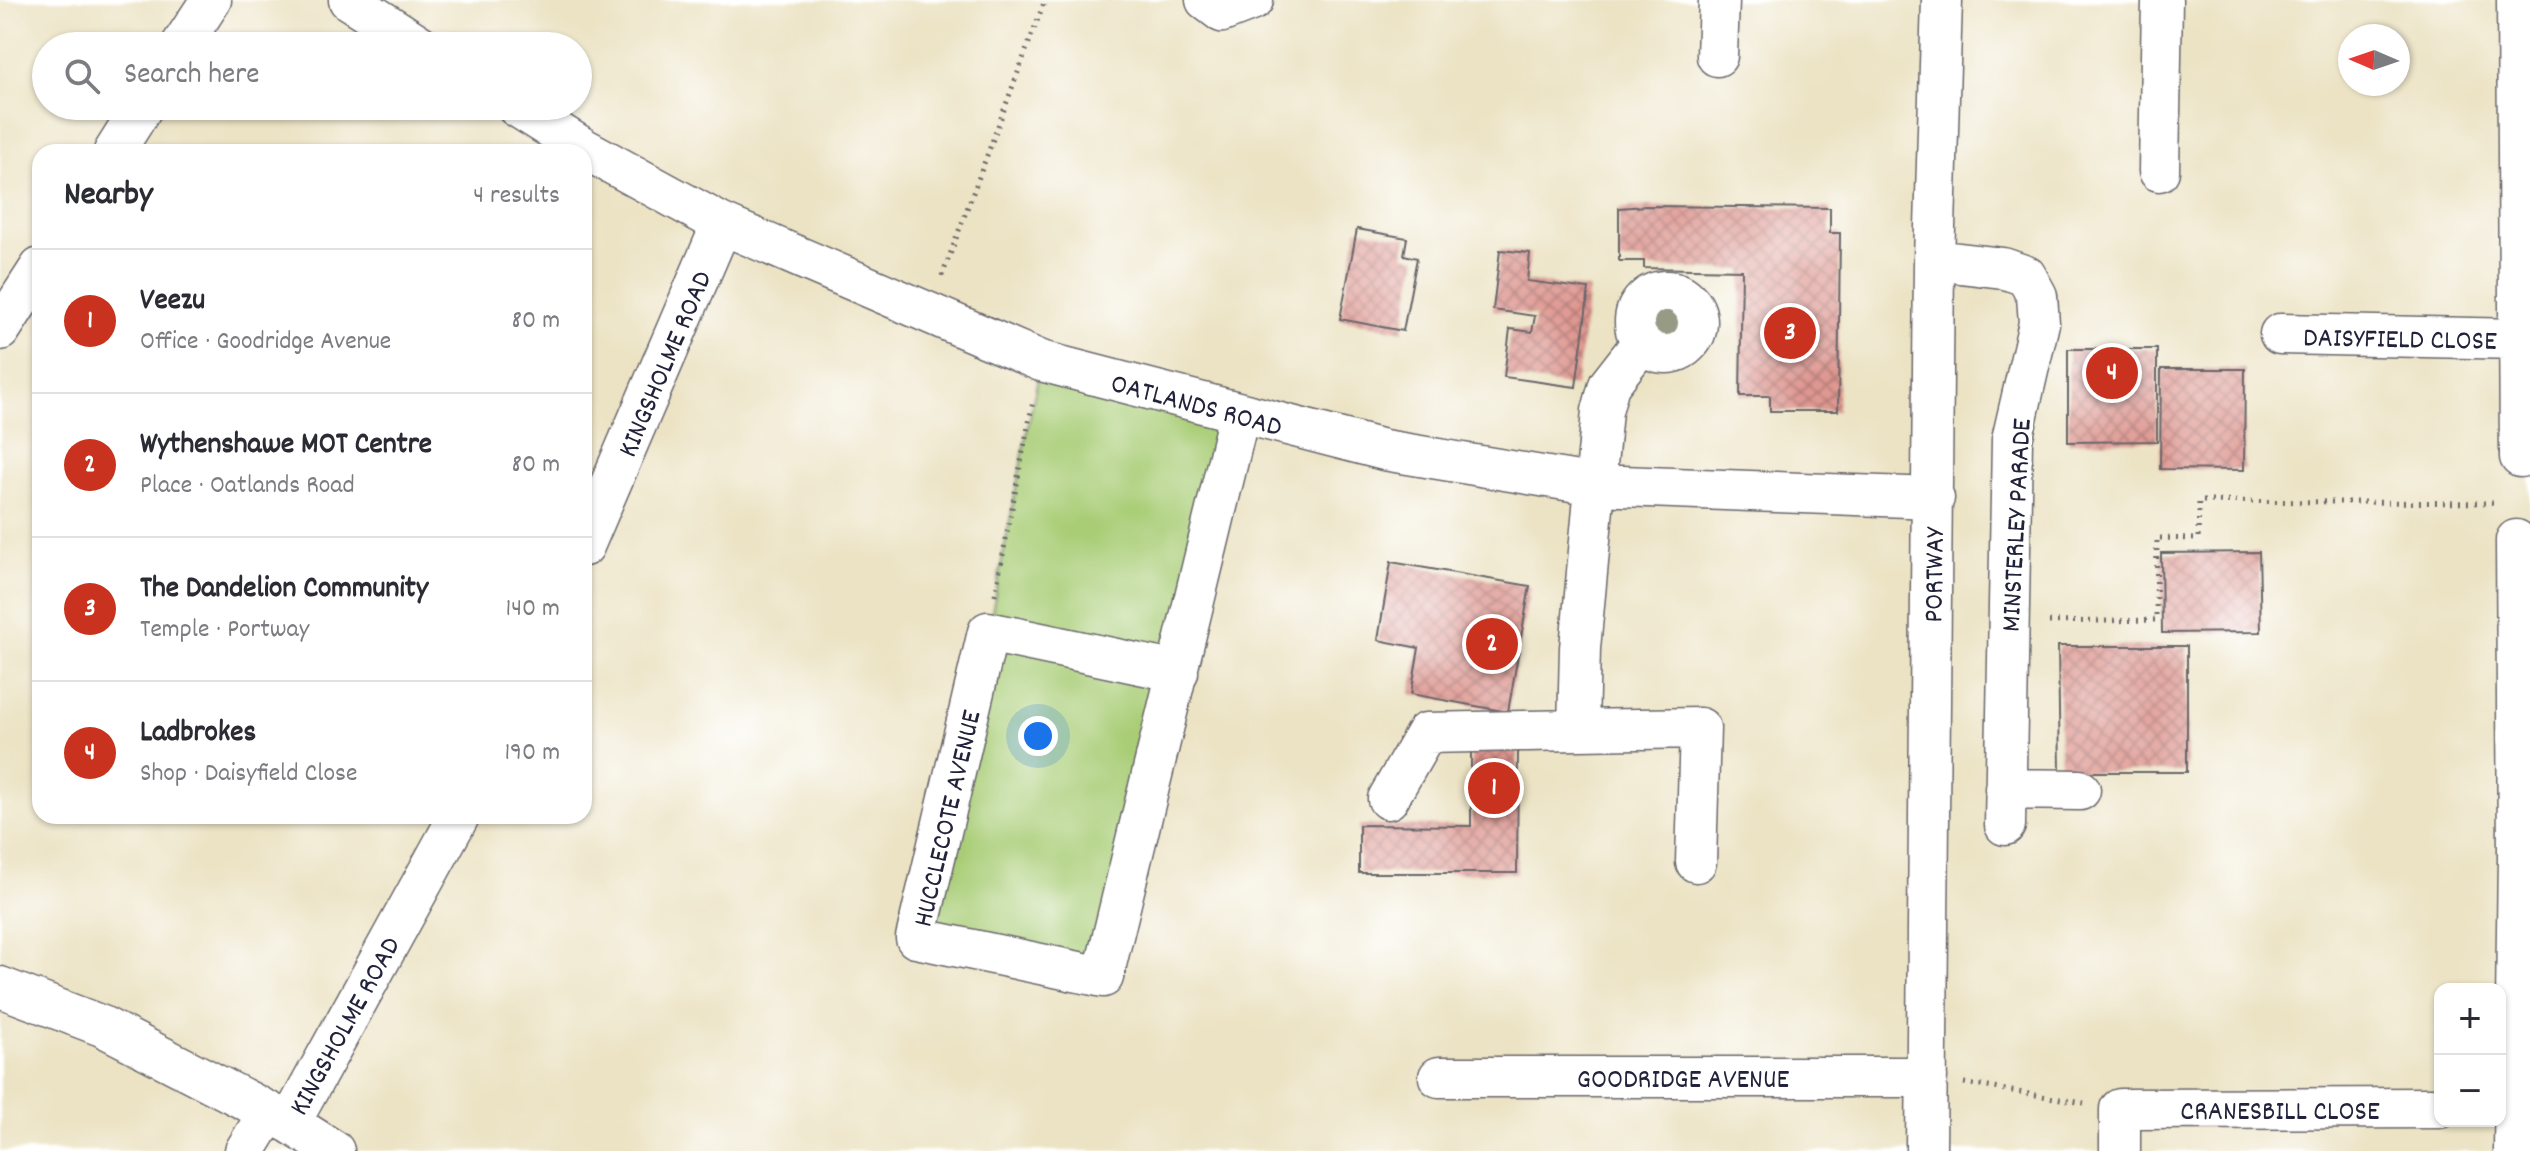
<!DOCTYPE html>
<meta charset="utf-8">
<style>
body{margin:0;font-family:Dekko,sans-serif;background:#f2f2f3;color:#2b2b33}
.controls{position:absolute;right:24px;bottom:24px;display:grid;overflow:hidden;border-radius:16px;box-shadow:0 2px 6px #0004}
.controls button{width:72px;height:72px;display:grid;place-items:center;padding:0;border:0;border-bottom:2px solid #e1e1e2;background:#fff;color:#2b2b33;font:40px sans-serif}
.compass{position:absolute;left:2338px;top:24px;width:72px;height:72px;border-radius:50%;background:#fff;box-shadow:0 2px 6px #0004;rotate:272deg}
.you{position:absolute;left:1038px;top:736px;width:28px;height:28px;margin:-20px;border:6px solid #fff;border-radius:50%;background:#1a73e8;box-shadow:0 0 0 12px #1a73e833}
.badge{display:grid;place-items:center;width:52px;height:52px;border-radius:50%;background:#c8321e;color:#fff;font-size:26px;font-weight:700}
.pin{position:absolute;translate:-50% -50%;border:4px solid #fff;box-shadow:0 2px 8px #0006}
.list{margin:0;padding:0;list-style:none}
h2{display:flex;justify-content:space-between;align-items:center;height:104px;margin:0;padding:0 32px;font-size:34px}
h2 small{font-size:26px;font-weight:400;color:#7c7c81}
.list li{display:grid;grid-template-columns:52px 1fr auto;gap:24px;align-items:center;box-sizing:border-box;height:144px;padding:0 32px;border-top:2px solid #e1e1e2}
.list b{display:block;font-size:30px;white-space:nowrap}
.list p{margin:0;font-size:26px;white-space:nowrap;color:#7c7c81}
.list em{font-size:26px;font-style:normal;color:#7c7c81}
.icon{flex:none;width:44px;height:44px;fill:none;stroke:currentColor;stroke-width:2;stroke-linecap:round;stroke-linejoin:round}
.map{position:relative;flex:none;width:2530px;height:1151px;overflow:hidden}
.search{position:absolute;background:#fff;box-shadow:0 2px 6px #0004;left:32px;top:32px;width:560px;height:88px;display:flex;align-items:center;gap:20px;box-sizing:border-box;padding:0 28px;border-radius:44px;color:#7c7c81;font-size:30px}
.panel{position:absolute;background:#fff;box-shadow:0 2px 6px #0004;left:32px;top:144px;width:560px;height:680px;border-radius:24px}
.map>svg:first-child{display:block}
.green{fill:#a9cd76;stroke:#667858;stroke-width:2}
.building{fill:url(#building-cross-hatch)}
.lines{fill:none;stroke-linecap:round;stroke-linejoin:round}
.minor-casing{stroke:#69666b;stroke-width:43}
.path{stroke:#69666b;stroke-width:5;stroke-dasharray:2 6;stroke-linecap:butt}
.minor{stroke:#fff;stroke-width:40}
.tree{fill:#979a84}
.labels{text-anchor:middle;stroke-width:7;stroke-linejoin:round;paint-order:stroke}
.street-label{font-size:28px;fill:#22223b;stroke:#fff}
</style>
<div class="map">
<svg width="2530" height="1151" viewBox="0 0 2530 1151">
<defs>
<pattern id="building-cross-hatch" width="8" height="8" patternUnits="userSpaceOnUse" patternTransform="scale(2)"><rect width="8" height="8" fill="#df9891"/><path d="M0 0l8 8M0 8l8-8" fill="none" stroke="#b47c78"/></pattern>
</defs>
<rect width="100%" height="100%" fill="#fff"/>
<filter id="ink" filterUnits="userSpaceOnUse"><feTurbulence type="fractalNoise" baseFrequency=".0125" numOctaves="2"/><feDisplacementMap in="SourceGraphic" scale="16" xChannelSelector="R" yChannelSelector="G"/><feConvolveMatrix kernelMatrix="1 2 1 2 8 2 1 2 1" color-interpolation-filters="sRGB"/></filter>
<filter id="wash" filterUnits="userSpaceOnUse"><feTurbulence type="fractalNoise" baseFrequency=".006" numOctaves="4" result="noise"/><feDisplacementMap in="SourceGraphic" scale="32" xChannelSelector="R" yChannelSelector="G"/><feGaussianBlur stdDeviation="1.8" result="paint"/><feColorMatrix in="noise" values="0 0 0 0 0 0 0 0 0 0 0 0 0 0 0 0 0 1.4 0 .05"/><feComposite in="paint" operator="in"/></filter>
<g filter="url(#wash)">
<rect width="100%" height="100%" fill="#ece3c4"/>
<!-- green -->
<path class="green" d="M1041,361L1239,415L1103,977L916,938L988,632Z"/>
<g id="blocks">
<!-- building -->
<path class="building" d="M1646,206L1830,208V233H1840L1838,411H1770V396H1740L1742,270L1644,268V261H1619V208Z
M1357,229L1407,238L1404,255L1417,258L1403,331L1340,319Z
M1500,250L1530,253L1527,281L1589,289L1576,387L1504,377L1510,329L1532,332L1535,316L1493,310Z
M2068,349H2157V441L2068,442Z
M2161,369H2245L2244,470L2160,469Z
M2259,552L2261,632L2162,633L2161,553Z
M1391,562L1530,586L1508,712L1411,694L1419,648L1378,640Z
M2058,646H2187V772H2060Z
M1471,750H1518L1517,873H1359V825L1471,826Z"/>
</g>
</g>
<g filter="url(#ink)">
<use href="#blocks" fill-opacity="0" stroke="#69666b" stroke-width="2"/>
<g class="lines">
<!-- minor casing -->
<g class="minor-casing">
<path id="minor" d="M349,0L421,46
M1206,0L1222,12L1253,0
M2517,0L2520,457
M181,46L211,0
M1717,56L1719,0
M516,106L583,148L722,224L1041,361L1384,450L1596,485L1934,498
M114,152L143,106
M2159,171L2162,0
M1934,260L2003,268L2026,276L2037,296L2039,323L2012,440L2005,825
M1635 322a31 31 0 1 1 62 0a31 31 0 1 1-62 0Z
M0,330L40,268
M2280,334L2520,339
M584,546L722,224
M1178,672L988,632L916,938L1103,977L1239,415
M1578,730L1700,728L1696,862
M2005,789L2080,790
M1388,799L1426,733L1578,730L1580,648L1602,411L1609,385L1641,344
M0,987L102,1026L290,1123L459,816
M1439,1077H1927
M290,1123L334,1151
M245,1151L269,1112
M1926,1151L1934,260L1942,0
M2120,1151V1109L2440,1108
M2514,1151L2518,856L2516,540"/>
</g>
<!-- path -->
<path class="path" d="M942,276L1045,0
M995,595L1033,401
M2049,622L2156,620L2157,538L2198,539L2199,501L2497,503
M1964,1083L2084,1103"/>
<!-- minor -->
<use href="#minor" class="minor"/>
</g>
<!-- trees -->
<circle class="tree" cx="1666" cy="323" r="12"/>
</g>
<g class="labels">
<!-- street labels -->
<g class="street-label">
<text transform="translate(2400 337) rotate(1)" y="10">DAISYFIELD CLOSE</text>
<text transform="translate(663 363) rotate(-67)" y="10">KINGSHOLME ROAD</text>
<text transform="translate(1197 403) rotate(15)" y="10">OATLANDS ROAD</text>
<text transform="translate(2014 525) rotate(-87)" y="10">MINSTERLEY PARADE</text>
<text transform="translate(1932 575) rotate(-89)" y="10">PORTWAY</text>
<text transform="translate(945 818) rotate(-77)" y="10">HUCCLECOTE AVENUE</text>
<text transform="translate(343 1025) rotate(-61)" y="10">KINGSHOLME ROAD</text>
<text x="1683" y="1087">GOODRIDGE AVENUE</text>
<text x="2280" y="1119">CRANESBILL CLOSE</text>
</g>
</g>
</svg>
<div class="controls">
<button>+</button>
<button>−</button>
</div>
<svg class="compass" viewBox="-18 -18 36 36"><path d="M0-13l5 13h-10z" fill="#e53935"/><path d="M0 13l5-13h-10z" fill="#7c7c81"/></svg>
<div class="you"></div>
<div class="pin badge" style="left:1494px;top:788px">1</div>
<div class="pin badge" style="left:1492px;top:644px">2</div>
<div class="pin badge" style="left:1790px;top:333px">3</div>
<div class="pin badge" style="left:2112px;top:373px">4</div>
<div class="search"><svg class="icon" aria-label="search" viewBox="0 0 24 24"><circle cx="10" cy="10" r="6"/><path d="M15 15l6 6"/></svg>Search here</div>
<section class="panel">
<h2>Nearby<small>4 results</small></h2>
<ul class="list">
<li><span class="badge">1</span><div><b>Veezu</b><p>Office · Goodridge Avenue</p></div><em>80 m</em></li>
<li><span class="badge">2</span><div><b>Wythenshawe MOT Centre</b><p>Place · Oatlands Road</p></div><em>80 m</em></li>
<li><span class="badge">3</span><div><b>The Dandelion Community</b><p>Temple · Portway</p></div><em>140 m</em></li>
<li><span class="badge">4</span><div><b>Ladbrokes</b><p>Shop · Daisyfield Close</p></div><em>190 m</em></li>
</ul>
</section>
</div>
